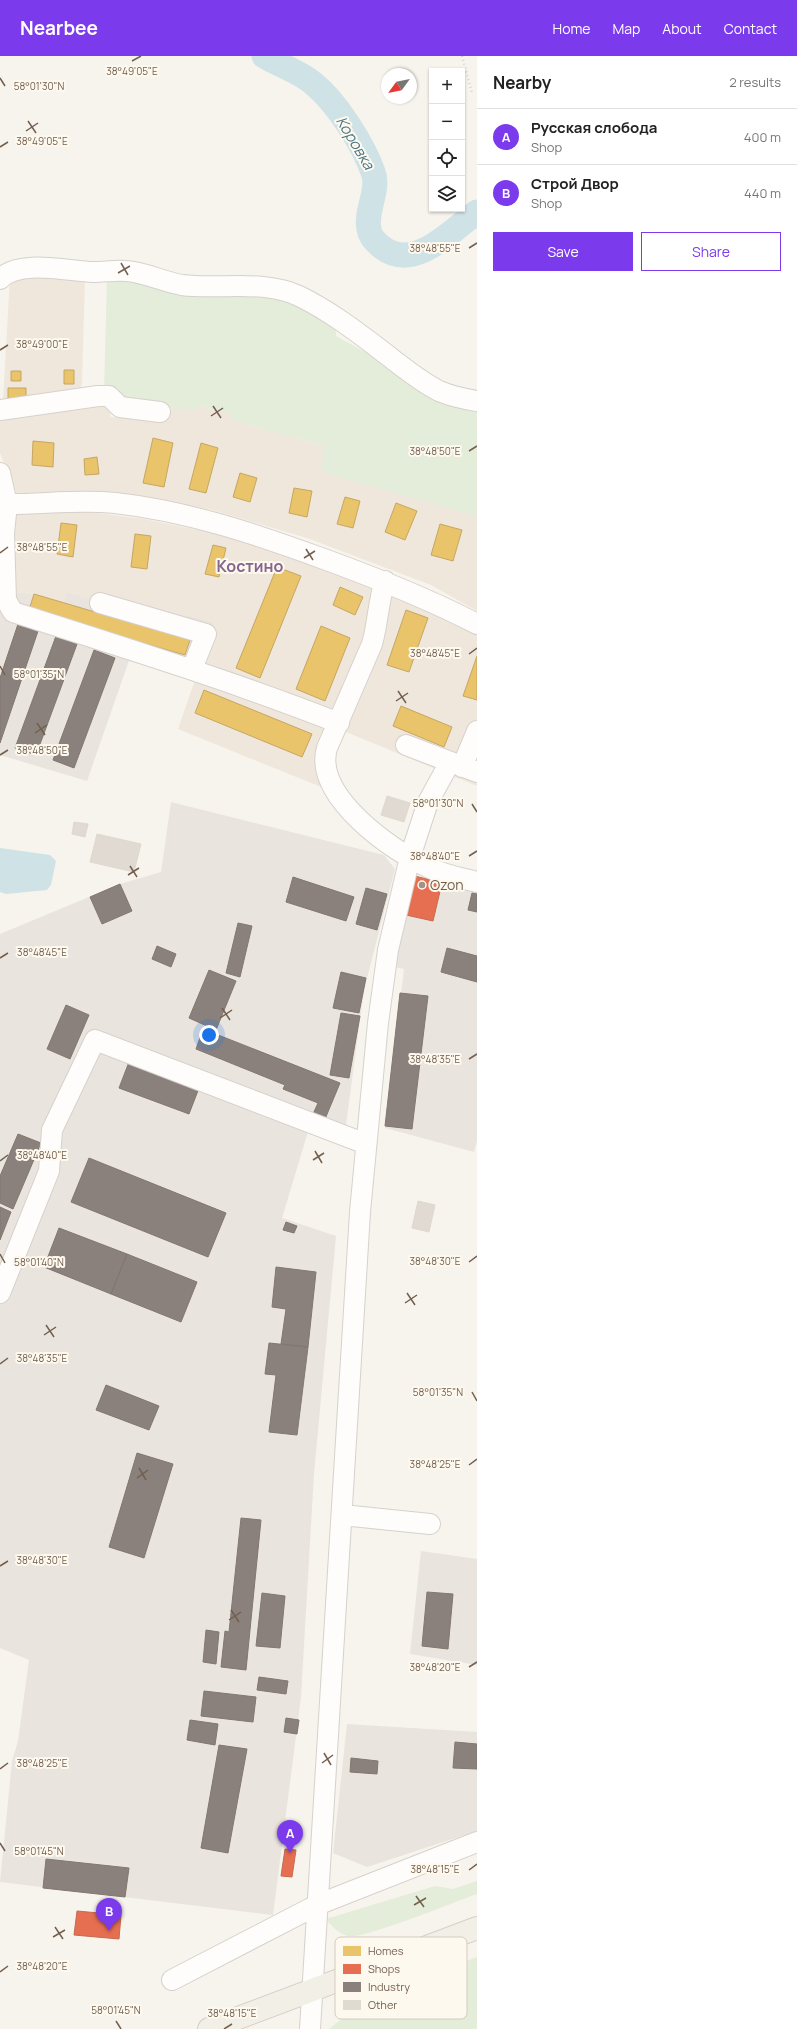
<!DOCTYPE html>
<meta charset="utf-8">
<style>
body{margin:0;font-family:Manrope,sans-serif;background:#f6f6f6;color:#222}
.controls{position:absolute;right:12px;top:12px;display:grid;overflow:hidden;border-radius:0px;box-shadow:0 1px 3px #0004}
.controls button{width:36px;height:36px;display:grid;place-items:center;padding:0;border:0;border-bottom:1px solid #e0e0e0;background:#fff;color:#222;font:20px sans-serif}
.compass{position:absolute;left:381px;top:12px;width:36px;height:36px;border-radius:50%;background:#fff;box-shadow:0 1px 3px #0004;rotate:237deg}
.you{position:absolute;left:209px;top:979px;width:14px;height:14px;margin:-10px;border:3px solid #fff;border-radius:50%;background:#1a73e8;box-shadow:0 0 0 6px #1a73e833}
.badge{display:grid;place-items:center;width:26px;height:26px;border-radius:50%;background:#7c3aed;color:#fff;font-size:13px;font-weight:700}
.pin{position:absolute;translate:-50% -33px;filter:drop-shadow(0 1px 2px #0008)}
.pin::after{content:'';position:absolute;top:21px;width:14px;height:12px;background:inherit;clip-path:polygon(0 0,100% 0,50% 100%)}
.list{margin:0;padding:0;list-style:none}
h2{display:flex;justify-content:space-between;align-items:center;height:52px;margin:0;padding:0 16px;font-size:17px}
h2 small{font-size:13px;font-weight:400;color:#767676}
.list li{display:grid;grid-template-columns:26px 1fr auto;gap:12px;align-items:center;box-sizing:border-box;height:56px;padding:0 16px;border-top:1px solid #e0e0e0}
.list b{display:block;font-size:15px;white-space:nowrap}
.list p{margin:0;font-size:13px;white-space:nowrap;color:#767676}
.list em{font-size:13px;font-style:normal;color:#767676}
.actions{display:flex;gap:8px;padding:12px 16px}
.actions a{flex:1;padding:9px 0;border:1px solid #7c3aed;border-radius:0px;text-align:center;font-size:14px;color:#7c3aed}
.actions .main{background:#7c3aed;color:#fff}
.icon{flex:none;width:22px;height:22px;fill:none;stroke:currentColor;stroke-width:2;stroke-linecap:round;stroke-linejoin:round}
.map{position:relative;flex:none;width:477px;height:1973px;overflow:hidden}
header{display:flex;align-items:center;gap:24px;box-sizing:border-box;height:56px;padding:0 20px;background:#7c3aed;color:#fff}
header strong{font-size:19px}
nav{display:flex;gap:22px;margin-inline-start:auto;font-size:14px}
main{display:flex}
aside{flex:1;background:#fff}
.map>svg:first-child{display:block}
.residential{fill:#efe7db}
.industrial{fill:#e9e4de}
.green{fill:#e3edd9}
.water{fill:#cfe2e6}
.homes{fill:#e9c46a;stroke:#c6a662}
.shops{fill:#e76f51;stroke:#c46a50}
.industry{fill:#8a817c;stroke:#83776e}
.lines{fill:none;stroke-linecap:round;stroke-linejoin:round}
.river{stroke:#cfe2e6;stroke-width:25}
.building{fill:#e0dad2;stroke:#dfd8cf}
.minor-casing{stroke:#d6d1cb;stroke-width:22}
.major-casing{stroke:#d5cfc8;stroke-width:24}
.path{stroke:#d9d4cf;stroke-width:2.5;stroke-dasharray:1 3;stroke-linecap:butt}
.minor{stroke:#fefdfc;stroke-width:20}
.major{stroke:#f2efe7;stroke-width:22}
.ticks{fill:none;stroke:#735f4e;stroke-width:1.5}
.poi-dot{fill:#a19386;stroke:#fef9ef;stroke-width:1.5}
.labels{text-anchor:middle;stroke-width:4;stroke-linejoin:round;paint-order:stroke}
.poi-label{font-size:14px;fill:#735f4e;stroke:#fef9ef;text-anchor:start}
.water-label{font-size:15px;font-style:italic;fill:#4a7685;stroke:#fef9ef}
.quarter-label{font-size:16px;font-weight:bold;fill:#85668f;stroke:#fef9ef}
.key{fill:#fef9ef;stroke:#d4cbbf;stroke-width:1}
.key-label{font-size:11px;fill:#735f4e}
.ticks-label{font-size:10px;text-anchor:middle;fill:#735f4e;stroke:#fef9ef;stroke-width:4;stroke-linejoin:round;paint-order:stroke}
</style>
<header>
<strong>Nearbee</strong>
<nav><a>Home</a><a>Map</a><a>About</a><a>Contact</a></nav>
</header>
<main>
<div class="map">
<svg width="477" height="1973" viewBox="0 0 477 1973">
<rect width="100%" height="100%" fill="#f7f4ed"/>
<!-- residential -->
<path class="residential" d="M10,220L85,222L82,326L79,339L3,346Z
M110,344V361L165,366L170,350L193,355L199,350L232,358V364L325,390L322,416L477,460V555L431,529L307,482L212,454L142,440L63,437L17,438L0,397V362Z
M66,453L144,463L243,483L418,548L477,579V730L346,676L321,731L178,673L215,566L96,538L94,544L64,547L34,538L14,536V459Z"/>
<!-- industrial -->
<path class="industrial" d="M0,528L14,536L34,538L64,547L67,537L94,544L96,538L215,566L196,619L131,599L87,725L0,699Z
M171,746L384,799L395,813L364,934L346,1069L313,1059L282,1162L336,1180L314,1418L301,1641L273,1859L0,1826L12,1705L18,1685L29,1604L0,1592V878L120,828L161,816Z
M415,820L477,835V1085L474,1096L385,1072L404,913L395,911Z
M421,1495L477,1503V1609L410,1598Z
M347,1668L477,1676V1775L367,1811L333,1797Z"/>
<!-- green -->
<path class="green" d="M107,221L246,237L296,245L336,270V280L387,308L477,351V460L321,416L325,390L232,364V358L199,350L193,355L119,343L104,336Z
M477,1825V1838C457,1845 362,1884 348,1880C338,1877 332,1871 326,1863L435,1830L453,1833Z
M477,1901V1973H329L366,1943Z"/>
<!-- water -->
<path class="water" d="M0,792L50,799L56,805L51,829L47,834L6,838L0,836Z"/>
<!-- homes -->
<path class="homes" d="M64,314H74V328H64Z
M11,315H21V325H11Z
M8,332H26V345H8Z
M153,382L173,387L164,431L143,427Z
M33,385L54,387L53,411L32,409Z
M201,387L218,392L206,437L189,433Z
M97,401L99,418L85,419L84,403Z
M240,417L257,422L250,446L233,441Z
M294,432L312,435L307,461L289,457Z
M345,441L360,445L353,472L337,468Z
M396,447L417,455L405,484L385,476Z
M61,467L77,469L73,501L57,498Z
M440,468L462,474L453,505L431,499Z
M135,478L151,480L147,513L131,511Z
M213,489L226,492L219,521L205,518Z
M277,511L301,520L260,622L236,612Z
M340,531L363,541L355,559L333,549Z
M34,538L190,584L185,599L29,554Z
M406,554L428,562L409,616L387,609Z
M321,570L350,582L325,645L296,633Z
M477,600V644L463,640Z
M204,634L312,678L302,701L195,657Z
M401,650L452,671L444,691L393,670Z"/>
<!-- shops -->
<path class="shops" d="M415,820L442,827L433,865L406,859Z
M285,1793L296,1794L292,1821L281,1820Z
M77,1855L121,1859L119,1883L74,1879Z"/>
<!-- industry -->
<path class="industry" d="M18,568L38,575L0,687V622Z
M56,580L77,588L36,699L15,692Z
M94,594L115,602L74,712L53,704Z
M293,821L354,841L346,865L286,846Z
M120,828L132,855L102,868L90,841Z
M366,832L387,838L377,874L356,868Z
M472,837L477,838V856L468,854Z
M238,867L252,870L240,921L226,917Z
M157,890L176,898L171,911L152,903Z
M447,892L477,900V926L441,916Z
M209,914L236,925L216,974L189,962Z
M341,916L366,922L359,957L333,952Z
M400,937L428,940L412,1073L385,1070Z
M66,949L89,959L70,1003L47,993Z
M341,957L360,960L349,1022L330,1019Z
M203,973L340,1027L325,1063L313,1058L318,1047L283,1033L285,1029L196,993Z
M129,1006L199,1032L189,1058L119,1032Z
M18,1078L41,1087L13,1153L0,1147V1120Z
M89,1102L226,1157L208,1201L71,1146Z
M0,1151L11,1156L0,1184Z
M286,1166L297,1170L294,1177L283,1174Z
M59,1172L127,1198L111,1238L44,1211Z
M127,1198L197,1226L181,1266L111,1238Z
M276,1211L316,1216L308,1291L281,1288L286,1253L272,1251Z
M269,1287L308,1291L297,1379L269,1376L276,1319L265,1318Z
M106,1329L159,1350L149,1374L96,1354Z
M137,1397L173,1408L144,1502L109,1491Z
M241,1462L261,1464L246,1614L221,1611L225,1575L229,1576Z
M427,1536L453,1538L448,1593L422,1590Z
M262,1537L285,1540L280,1592L256,1590Z
M206,1574L219,1576L216,1608L203,1606Z
M259,1621L288,1625L286,1638L257,1634Z
M204,1635L256,1641L253,1666L201,1660Z
M286,1662L299,1664L297,1678L284,1676Z
M190,1664L218,1668L215,1689L187,1684Z
M455,1686L477,1688V1713L453,1712Z
M219,1689L247,1693L228,1797L201,1792Z
M351,1702L378,1705L377,1718L350,1716Z
M46,1803L129,1812L125,1841L43,1832Z"/>
<g class="lines">
<!-- river -->
<path class="river" d="M264,0C280,10 299,15 314,28C337,47 363,88 373,116C380,134 365,154 369,173C370,181 376,187 383,192C415,216 453,173 477,156"/>
</g>
<!-- building -->
<path class="building" d="M387,740L410,747L404,766L381,759Z
M74,766L88,768L85,781L72,778Z
M97,778L141,788L134,816L90,806Z
M418,1145L435,1149L429,1176L412,1172Z"/>
<g class="lines">
<!-- minor casing -->
<g class="minor-casing">
<path id="minor" d="M0,223C19,203 67,215 93,216C104,216 116,214 126,215C145,216 163,226 182,229C220,234 263,223 299,240C328,254 356,275 382,295C400,309 419,325 439,335C451,340 464,343 477,345
M0,354L98,340H109L120,351L160,356
M0,417L7,448L4,477L6,544L13,556C123,591 232,625 339,667
M0,448C38,449 77,443 115,447C187,455 256,478 324,503C376,522 427,542 477,568
M385,525C378,546 378,567 372,588L327,692C313,740 393,796 430,812C444,819 462,822 477,826
M100,547L206,578L192,613
M406,689L477,716
M462,711L477,675
M0,1237L49,1115L52,1074L95,984L366,1088
M342,1459L430,1468
M172,1924L317,1849L477,1786
M310,1973L360,1156L378,967L388,894L410,801L428,746L450,706"/>
</g>
<!-- major casing -->
<g class="major-casing">
<path id="major" d="M209,1973L477,1872"/>
</g>
<!-- path -->
<path class="path" d="M462,0L472,37"/>
<!-- minor -->
<use href="#minor" class="minor"/>
<!-- major -->
<use href="#major" class="major"/>
</g>
<!-- ticks -->
<path class="ticks" d="M132,5L141,0M0,22L5,30M28,65L36,77M26,75L38,67M0,91L8,86M469,192L477,187M121,207L128,219M118,217L130,210M0,294L8,289M213,350L221,362M211,360L223,352M469,395L477,390M306,493L313,504M0,497L8,491M304,502L315,495M469,598L477,592M0,610L5,619M398,635L406,647M396,645L408,637M37,667L45,679M35,677L47,669M0,699L8,694M472,748L477,756M469,800L477,795M130,810L137,821M128,819L139,812M0,902L8,897M222,952L230,964M220,962L232,954M469,1003L477,998M315,1095L322,1107M313,1104L324,1097M0,1105L8,1099M0,1198L5,1207M469,1206L477,1200M407,1237L415,1249M405,1247L417,1239M46,1269L54,1281M44,1279L56,1271M0,1308L8,1302M472,1336L477,1345M469,1409L477,1403M139,1412L146,1424M137,1422L148,1414M0,1510L8,1505M231,1554L239,1566M229,1564L241,1556M469,1611L477,1606M324,1697L331,1709M322,1707L333,1699M0,1713L8,1707M0,1787L5,1795M469,1814L477,1808M416,1840L424,1851M414,1849L426,1842M55,1871L63,1883M53,1881L65,1874M0,1916L8,1910M116,1965L121,1973M224,1973L232,1968"/>
<!-- markers -->
<circle class="poi-dot" cx="422" cy="829" r="4"/>
<g class="labels">
<!-- poi labels -->
<g class="poi-label">
<text x="430" y="834">Ozon</text>
</g>
<!-- water labels -->
<g class="water-label">
<text transform="translate(355 87) rotate(59)" y="5">Коровка</text>
</g>
<!-- quarter labels -->
<g class="quarter-label">
<text x="250" y="516">Костино</text>
</g>
</g>
<!-- legend -->
<rect x="335" y="1881" width="132" height="82" rx="6" class="key"/>
<rect x="343" y="1890" width="18" height="10" fill="#e9c46a"/>
<rect x="343" y="1908" width="18" height="10" fill="#e76f51"/>
<rect x="343" y="1926" width="18" height="10" fill="#8a817c"/>
<rect x="343" y="1944" width="18" height="10" fill="#e0dad2"/>
<g class="key-label">
<text x="368" y="1899">Homes</text>
<text x="368" y="1917">Shops</text>
<text x="368" y="1935">Industry</text>
<text x="368" y="1953">Other</text>
</g>
<g class="ticks-label">
<text x="132" y="19">38°49'05"E</text>
<text x="39" y="34">58°01'30"N</text>
<text x="42" y="89">38°49'05"E</text>
<text x="435" y="196">38°48'55"E</text>
<text x="42" y="292">38°49'00"E</text>
<text x="435" y="399">38°48'50"E</text>
<text x="42" y="495">38°48'55"E</text>
<text x="435" y="601">38°48'45"E</text>
<text x="39" y="622">58°01'35"N</text>
<text x="42" y="698">38°48'50"E</text>
<text x="438" y="751">58°01'30"N</text>
<text x="435" y="804">38°48'40"E</text>
<text x="42" y="900">38°48'45"E</text>
<text x="435" y="1007">38°48'35"E</text>
<text x="42" y="1103">38°48'40"E</text>
<text x="435" y="1209">38°48'30"E</text>
<text x="39" y="1210">58°01'40"N</text>
<text x="42" y="1306">38°48'35"E</text>
<text x="438" y="1340">58°01'35"N</text>
<text x="435" y="1412">38°48'25"E</text>
<text x="42" y="1508">38°48'30"E</text>
<text x="435" y="1615">38°48'20"E</text>
<text x="42" y="1711">38°48'25"E</text>
<text x="39" y="1799">58°01'45"N</text>
<text x="435" y="1817">38°48'15"E</text>
<text x="42" y="1914">38°48'20"E</text>
<text x="116" y="1958">58°01'45"N</text>
<text x="232" y="1961">38°48'15"E</text>
</g>
</svg>
<div class="controls">
<button>+</button>
<button>−</button>
<button><svg class="icon" aria-label="locate" viewBox="0 0 24 24"><circle cx="12" cy="12" r="6"/><path d="M12 2v4M12 18v4M2 12h4M18 12h4"/></svg></button>
<button><svg class="icon" aria-label="layers" viewBox="0 0 24 24"><path d="M12 4l9 5-9 5-9-5zM3 14l9 5 9-5"/></svg></button>
</div>
<svg class="compass" viewBox="-18 -18 36 36"><path d="M0-13l5 13h-10z" fill="#e53935"/><path d="M0 13l5-13h-10z" fill="#767676"/></svg>
<div class="you"></div>
<div class="pin badge" style="left:290px;top:1797px">A</div>
<div class="pin badge" style="left:109px;top:1875px">B</div>
</div>
<aside>
<h2>Nearby<small>2 results</small></h2>
<ul class="list">
<li><span class="badge">A</span><div><b>Русская слобода</b><p>Shop</p></div><em>400 m</em></li>
<li><span class="badge">B</span><div><b>Строй Двор</b><p>Shop</p></div><em>440 m</em></li>
</ul>
<div class="actions"><a class="main">Save</a><a>Share</a></div>
</aside>
</main>
